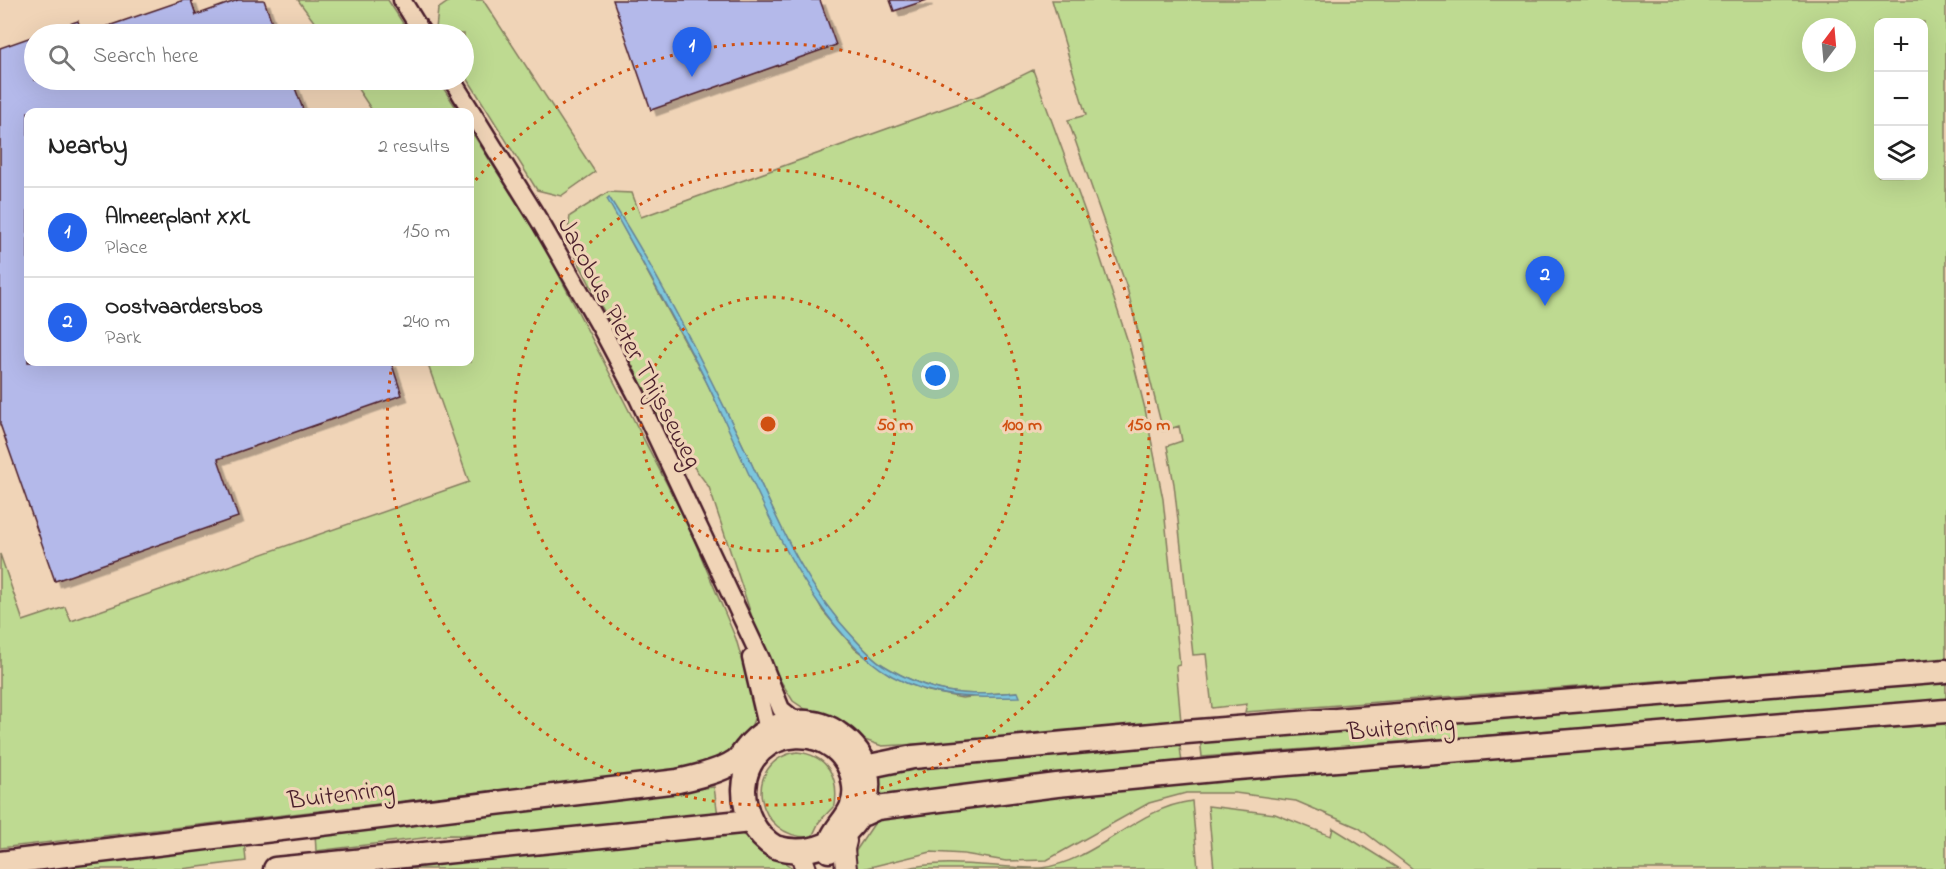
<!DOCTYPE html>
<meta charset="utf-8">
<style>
body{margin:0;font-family:"Indie Flower",sans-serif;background:#f2f2f2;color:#222}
.controls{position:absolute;right:18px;top:18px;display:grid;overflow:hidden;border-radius:12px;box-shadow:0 6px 24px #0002}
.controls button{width:54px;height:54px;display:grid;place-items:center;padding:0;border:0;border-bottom:2px solid #e0e0e0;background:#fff;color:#222;font:30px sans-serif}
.compass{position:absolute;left:1802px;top:18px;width:54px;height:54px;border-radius:50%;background:#fff;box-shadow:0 6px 24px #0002;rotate:16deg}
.you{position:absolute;left:936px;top:376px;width:21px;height:21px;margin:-15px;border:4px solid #fff;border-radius:50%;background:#1a73e8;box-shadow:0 0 0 9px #1a73e833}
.badge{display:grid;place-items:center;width:39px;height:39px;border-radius:50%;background:#2563eb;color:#fff;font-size:20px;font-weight:700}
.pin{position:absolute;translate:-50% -50px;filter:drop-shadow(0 2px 3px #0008)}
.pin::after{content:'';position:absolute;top:32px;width:21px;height:18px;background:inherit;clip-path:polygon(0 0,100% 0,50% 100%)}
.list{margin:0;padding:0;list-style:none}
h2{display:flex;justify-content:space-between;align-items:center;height:78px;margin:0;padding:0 24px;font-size:26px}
h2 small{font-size:20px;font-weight:400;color:#767676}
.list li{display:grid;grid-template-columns:39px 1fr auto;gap:18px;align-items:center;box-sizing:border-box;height:90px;padding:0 24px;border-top:2px solid #e0e0e0}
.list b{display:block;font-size:22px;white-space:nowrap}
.list p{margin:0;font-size:20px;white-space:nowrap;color:#767676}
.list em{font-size:20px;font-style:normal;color:#767676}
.icon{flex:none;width:33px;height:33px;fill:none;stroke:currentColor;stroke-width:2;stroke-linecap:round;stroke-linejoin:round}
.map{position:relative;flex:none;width:1946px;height:869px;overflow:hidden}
.search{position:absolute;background:#fff;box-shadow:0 6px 24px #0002;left:24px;top:24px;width:450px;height:66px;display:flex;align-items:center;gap:15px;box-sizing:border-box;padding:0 21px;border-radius:33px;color:#767676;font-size:22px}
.panel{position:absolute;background:#fff;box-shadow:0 6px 24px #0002;left:24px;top:108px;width:450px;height:258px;border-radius:12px}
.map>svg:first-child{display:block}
.green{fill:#beda91;stroke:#847c5e;stroke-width:1.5;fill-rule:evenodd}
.water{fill:#7cc6dc;stroke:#688395;stroke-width:1.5}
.building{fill:#b4b9ea;stroke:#4a1f2b;stroke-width:1.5;filter:url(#shadow)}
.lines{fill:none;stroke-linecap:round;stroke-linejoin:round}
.tertiary-casing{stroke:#4a1f2b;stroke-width:21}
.secondary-casing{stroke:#4a1f2b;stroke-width:24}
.trunk-casing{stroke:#4a1f2b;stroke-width:27}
.tertiary{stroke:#f0d4b7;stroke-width:16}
.secondary{stroke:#f0d4b7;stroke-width:20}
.trunk{stroke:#f0d4b7;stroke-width:22}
.ring{fill:none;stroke:#d05011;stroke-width:3;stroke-dasharray:3 6}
.labels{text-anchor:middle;stroke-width:6;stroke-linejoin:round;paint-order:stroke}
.street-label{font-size:26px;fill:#4a1f2b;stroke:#f0d4b7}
.centre{fill:#d05011;stroke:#f0d4b7;stroke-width:3}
.ring-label{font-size:18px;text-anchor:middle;font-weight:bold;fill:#d05011;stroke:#f0d4b7;stroke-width:6;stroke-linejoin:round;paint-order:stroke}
</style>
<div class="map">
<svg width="1946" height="869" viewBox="0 0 1946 869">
<defs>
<filter id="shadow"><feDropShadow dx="5.5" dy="5.5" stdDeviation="0" flood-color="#0004"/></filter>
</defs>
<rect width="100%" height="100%" fill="#f0d4b7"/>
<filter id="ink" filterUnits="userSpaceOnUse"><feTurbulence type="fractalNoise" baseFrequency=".0167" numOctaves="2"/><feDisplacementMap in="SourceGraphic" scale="12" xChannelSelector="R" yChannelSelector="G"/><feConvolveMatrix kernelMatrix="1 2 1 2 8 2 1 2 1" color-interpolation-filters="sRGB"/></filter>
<g filter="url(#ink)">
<!-- green -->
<path class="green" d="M298,0H388L410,34H323Z
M451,0H483L595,172L561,196L537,190L464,73V34H439L436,29L438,9Z
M1052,0H1946V659L1245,712L1247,704L1212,708L1206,654L1193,655L1174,484L1167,446L1182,441L1179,426L1163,431L1127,288L1068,120L1086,115ZM1878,22H1924V176H1878ZM1811,27H1847V63H1811Z
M1033,70L1087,217L1129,345L1145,409L1163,499L1180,665L1176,666L1181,722L959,742L882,746L859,738L835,719L805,709L793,701L780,680L753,620L709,487L664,427L567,240L570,216L608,192L632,193L641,217L984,94ZM609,198C654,275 697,353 737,433C772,504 797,579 853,637C862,647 872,658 883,665C930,694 963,697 1017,692L962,698L924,690L891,675L855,649L823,611L765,504L706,381L608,199Z
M352,80H438L459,112H373Z
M470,129L544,246L686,521L736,639L756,709C751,747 720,758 689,768L0,848V554L23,621L65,607L71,621L469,482L427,362H470Z
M1946,682V700L1202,757L1200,737Z
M1946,724V869H1413L1359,828L1296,801L1235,793H1186L1149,803L1047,860L1006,861L964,854L931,852L862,869H852L851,858L876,821L906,811L1468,758Z
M1179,739L1182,763L881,799L876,794V769Z
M797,752C827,755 839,776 835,805L819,822L812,837C754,840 741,761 797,752Z
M714,787L718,816L545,836L448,835L316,851L315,832Z
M1192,801L1198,869H903C950,857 995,869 1041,868C1097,861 1136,808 1192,801Z
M1208,806L1275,814L1331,836L1333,828L1399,869H1214Z
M740,833L794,869H397Z
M244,840L246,861L182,869H11Z"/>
<!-- water -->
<path class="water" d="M609,197C657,272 698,353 737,433C772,504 798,579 853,637C862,647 872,658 883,665C931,694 963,697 1018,692L1020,697C974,698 933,699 892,676C804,626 751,472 707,383C676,321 641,260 607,199Z"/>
<!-- building -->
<path class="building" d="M184,0H191L196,15L238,0H264L276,34H85Z
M613,0H820L836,45L651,110Z
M890,0H927L894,11Z
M78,21L82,34H40Z
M34,36V80H292L304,112H28V362H391L402,395L218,459L238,517L55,581L0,424V48Z"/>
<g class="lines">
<!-- tertiary casing -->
<g class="tertiary-casing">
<path id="tertiary" d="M402,0L423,34
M452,80L542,225L601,328L638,398L761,659L781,709L797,722
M751,658L768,730"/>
</g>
<!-- secondary casing -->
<g class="secondary-casing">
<path id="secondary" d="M846,841L844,849L846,869
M801,855L806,869"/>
</g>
<!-- trunk casing -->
<g class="trunk-casing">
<path id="trunk" d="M852,764L865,767L913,757L1174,733L1946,671
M864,814L877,808L1057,785L1225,769L1946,711
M0,863L678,781C695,777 719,772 734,762C739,759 742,754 746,749C758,733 776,723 796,722C811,721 827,725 839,734C905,779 848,869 775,847C755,835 744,813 744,790C746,721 846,717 854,786C858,817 829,826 829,851
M275,869L751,821"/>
</g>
<!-- tertiary -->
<use href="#tertiary" class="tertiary"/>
<!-- secondary -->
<use href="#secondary" class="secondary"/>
<!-- trunk -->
<use href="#trunk" class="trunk"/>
</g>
</g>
<!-- distance rings -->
<g class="ring">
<circle cx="768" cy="424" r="127"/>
<circle cx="768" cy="424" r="254"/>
<path d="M470 187A381 381 0 1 1 392 364"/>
</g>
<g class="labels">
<!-- street labels -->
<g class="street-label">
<text transform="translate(631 342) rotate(62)" y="9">Jacobus Pieter Thijsseweg</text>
<text transform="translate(1401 726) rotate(-5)" y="9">Buitenring</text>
<text transform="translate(341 793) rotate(-7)" y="9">Buitenring</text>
</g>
</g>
<circle cx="768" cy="424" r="9" class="centre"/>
<g class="ring-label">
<text x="895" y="430">50 m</text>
<text x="1022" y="430">100 m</text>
<text x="1149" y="430">150 m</text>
</g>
</svg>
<div class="controls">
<button>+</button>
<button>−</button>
<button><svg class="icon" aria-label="layers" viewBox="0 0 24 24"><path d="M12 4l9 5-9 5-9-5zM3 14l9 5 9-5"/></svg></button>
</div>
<svg class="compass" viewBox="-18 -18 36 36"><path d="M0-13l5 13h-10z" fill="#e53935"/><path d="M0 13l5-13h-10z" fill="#767676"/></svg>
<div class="you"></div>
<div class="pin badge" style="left:692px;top:77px">1</div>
<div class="pin badge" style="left:1545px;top:306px">2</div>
<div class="search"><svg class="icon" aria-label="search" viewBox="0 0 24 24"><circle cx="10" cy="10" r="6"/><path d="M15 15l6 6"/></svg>Search here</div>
<section class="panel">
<h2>Nearby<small>2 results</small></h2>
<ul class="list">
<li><span class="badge">1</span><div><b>Almeerplant XXL</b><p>Place</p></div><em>150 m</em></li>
<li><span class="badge">2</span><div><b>Oostvaardersbos</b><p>Park</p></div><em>240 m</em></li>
</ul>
</section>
</div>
